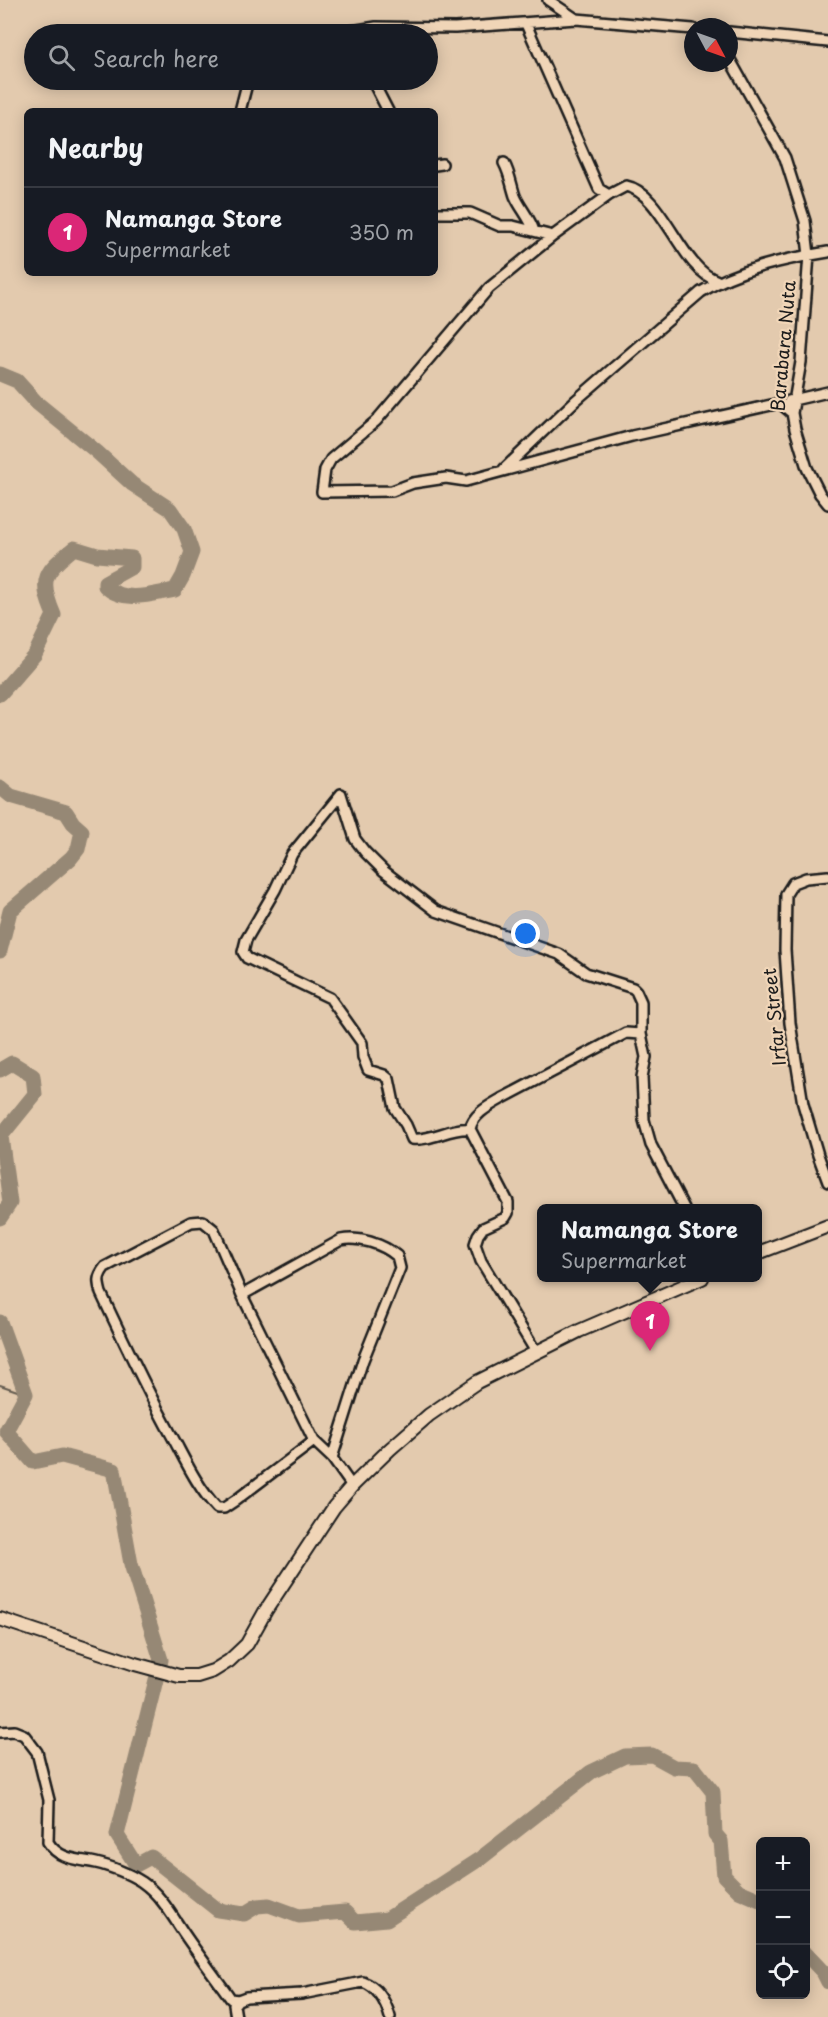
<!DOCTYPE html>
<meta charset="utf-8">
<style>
body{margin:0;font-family:"Playpen Sans",sans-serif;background:#20242c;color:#f1f3f6}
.controls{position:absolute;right:18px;bottom:18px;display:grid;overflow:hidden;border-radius:9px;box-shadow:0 3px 15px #0003}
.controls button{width:54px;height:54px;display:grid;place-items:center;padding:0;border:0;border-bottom:2px solid #363941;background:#171b24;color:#f1f3f6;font:30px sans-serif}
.compass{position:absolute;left:684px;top:18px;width:54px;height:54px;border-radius:50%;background:#171b24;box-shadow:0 3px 15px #0003;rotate:131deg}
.you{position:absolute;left:526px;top:934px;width:21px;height:21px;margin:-15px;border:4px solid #fff;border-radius:50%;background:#1a73e8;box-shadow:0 0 0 9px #1a73e833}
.badge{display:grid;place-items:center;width:39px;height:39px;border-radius:50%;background:#db2777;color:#fff;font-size:20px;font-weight:700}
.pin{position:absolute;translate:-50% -50px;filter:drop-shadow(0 2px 3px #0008)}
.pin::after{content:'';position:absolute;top:32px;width:21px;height:18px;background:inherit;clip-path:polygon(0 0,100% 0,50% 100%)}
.popup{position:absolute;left:537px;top:1204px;width:225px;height:78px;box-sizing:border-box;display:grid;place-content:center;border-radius:9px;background:#171b24;filter:drop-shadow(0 2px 4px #0005);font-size:20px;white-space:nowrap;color:#9ea1a6}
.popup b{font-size:22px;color:#f1f3f6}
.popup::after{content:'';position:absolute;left:50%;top:100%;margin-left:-12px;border:12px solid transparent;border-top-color:#171b24}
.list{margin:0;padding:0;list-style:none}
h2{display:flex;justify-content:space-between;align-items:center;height:78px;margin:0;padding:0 24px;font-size:26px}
h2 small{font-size:20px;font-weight:400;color:#9ea1a6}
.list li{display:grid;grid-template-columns:39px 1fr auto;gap:18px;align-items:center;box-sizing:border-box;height:90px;padding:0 24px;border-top:2px solid #363941}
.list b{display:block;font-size:22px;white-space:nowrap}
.list p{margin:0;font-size:20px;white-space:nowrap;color:#9ea1a6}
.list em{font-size:20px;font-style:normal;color:#9ea1a6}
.icon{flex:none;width:33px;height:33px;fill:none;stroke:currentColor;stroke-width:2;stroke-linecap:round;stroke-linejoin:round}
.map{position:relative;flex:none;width:828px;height:2017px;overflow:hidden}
.search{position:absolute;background:#171b24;box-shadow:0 3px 15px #0003;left:24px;top:24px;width:414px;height:66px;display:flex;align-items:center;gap:15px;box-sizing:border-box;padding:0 21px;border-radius:33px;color:#9ea1a6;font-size:22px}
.panel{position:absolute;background:#171b24;box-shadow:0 3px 15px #0003;left:24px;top:108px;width:414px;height:168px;border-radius:9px}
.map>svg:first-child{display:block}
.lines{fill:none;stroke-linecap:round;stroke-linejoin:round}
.stream{stroke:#655d51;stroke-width:2}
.river{stroke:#968875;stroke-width:15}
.minor-casing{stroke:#1c1c1c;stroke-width:14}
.major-casing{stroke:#1c1c1c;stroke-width:16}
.minor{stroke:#f0d5b7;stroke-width:9}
.major{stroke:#f0d5b7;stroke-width:12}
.labels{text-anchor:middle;stroke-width:4.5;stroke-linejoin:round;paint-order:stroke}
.street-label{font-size:18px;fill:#1c1c1c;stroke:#f0d5b7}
</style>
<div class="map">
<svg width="828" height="2017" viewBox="0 0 828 2017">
<rect width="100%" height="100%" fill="#e3caae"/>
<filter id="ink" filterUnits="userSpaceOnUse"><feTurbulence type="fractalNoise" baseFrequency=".0167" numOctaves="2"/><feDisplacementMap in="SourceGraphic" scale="12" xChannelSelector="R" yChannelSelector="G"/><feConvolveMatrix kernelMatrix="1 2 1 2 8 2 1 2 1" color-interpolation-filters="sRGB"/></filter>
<g filter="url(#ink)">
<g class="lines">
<!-- stream -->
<path class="stream" d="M0,1385L26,1394"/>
<!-- river -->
<path class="river" d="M0,374L17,381L37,403L97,452L132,484L170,509L184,529L192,552L183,576L175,590C153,594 123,604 105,586V582L132,567V558L97,555L74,548C45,572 38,578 54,615L35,654L0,694
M0,787L11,796L66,812L73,823L82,831L78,849L71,858L10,911L0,951
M0,1070L12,1063L33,1076L35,1094L1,1136L10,1203L0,1218
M0,1322L26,1394L6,1431L33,1462L62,1456L114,1470L131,1564L161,1660L117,1835L136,1865L151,1857L218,1910L244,1914L257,1906L269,1905L299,1916L345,1912L355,1922L387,1919L481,1858L591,1772L625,1756L652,1755L674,1767L694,1768L713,1792L715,1834L721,1841L724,1876L739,1891L760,1900
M806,1954L823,1972L828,1982"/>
<!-- minor casing -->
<g class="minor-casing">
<path id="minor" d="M548,0L576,19
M526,24L599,189L609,195
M729,32L828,42
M332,34L376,27L455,28L576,19L693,29
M729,58L785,158L805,221L809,255L801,362L792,413L795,429L807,468L820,494L828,504
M372,80L388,111
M240,111L248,80
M504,163C510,174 511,184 515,196C520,208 530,218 534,231
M435,165L442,164
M435,213H470L500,226H513L553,236
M718,281C681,270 663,193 626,186L609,195L553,236L489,288L376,421L331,459L325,470L322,492L392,491L413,483L446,478L466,481L632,436L780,403L792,413
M789,401L828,392
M504,469L575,401L701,292C738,269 785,259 828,252
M341,794L355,839L365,852L384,871L436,911L559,954L586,973L633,988L636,991L641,1002V1034L646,1057L642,1077L644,1120L651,1145L684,1208
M341,794L292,854L275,890L246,940L243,952L247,958L330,998L362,1043L363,1057L368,1070L384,1075L389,1079L395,1108L406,1125L412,1139C432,1141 450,1127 470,1129
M828,876L806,878L793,883L786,894L785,950L790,1023L803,1104L818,1155L828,1182
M242,1295L341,1240C358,1236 383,1244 397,1256L400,1268L363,1360L332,1458
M536,1352L481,1261L475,1244L478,1235L483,1228L505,1218L508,1213V1202L470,1129C473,1114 489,1106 501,1099L626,1033L641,1034
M314,1441L236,1500L224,1508H217C198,1488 186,1462 173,1438C147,1391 124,1342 101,1293C98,1282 97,1277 105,1267L191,1222L203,1221L214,1230L242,1295L314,1441L332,1458L352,1486
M0,1732L14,1731L24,1735L37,1752L49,1800L48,1842C59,1860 77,1859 96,1863C110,1866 130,1874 142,1882C162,1896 172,1916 185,1935C200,1957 216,1978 231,1999L238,2000
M236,2017L234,2005L238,2000L246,1997L302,1994L363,1982C379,1988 386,2002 390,2017"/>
</g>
<!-- major casing -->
<g class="major-casing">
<path id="major" d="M758,1253L828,1226
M0,1619L135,1664L179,1676H197L213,1671L229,1661L247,1644L266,1610L334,1507L352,1486L390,1449L429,1415L477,1382L579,1331L702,1278"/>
</g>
<!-- minor -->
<use href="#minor" class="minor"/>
<!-- major -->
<use href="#major" class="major"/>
</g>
</g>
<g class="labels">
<!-- street labels -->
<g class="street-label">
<text transform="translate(784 346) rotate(-85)" y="6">Barabara Nuta</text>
<text transform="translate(775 1017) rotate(-96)" y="6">Irfar Street</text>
</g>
</g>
</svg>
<div class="controls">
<button>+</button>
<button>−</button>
<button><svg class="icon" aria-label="locate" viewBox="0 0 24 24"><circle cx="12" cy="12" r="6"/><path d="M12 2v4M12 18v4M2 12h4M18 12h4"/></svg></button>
</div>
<svg class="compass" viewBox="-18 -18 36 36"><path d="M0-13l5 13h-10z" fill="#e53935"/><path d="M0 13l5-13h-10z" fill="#9ea1a6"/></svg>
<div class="you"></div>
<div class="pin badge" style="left:650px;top:1351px">1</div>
<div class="popup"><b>Namanga Store</b>Supermarket</div>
<div class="search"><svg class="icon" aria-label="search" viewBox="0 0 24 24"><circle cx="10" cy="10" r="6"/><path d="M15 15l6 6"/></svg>Search here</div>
<section class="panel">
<h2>Nearby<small></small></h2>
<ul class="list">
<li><span class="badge">1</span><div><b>Namanga Store</b><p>Supermarket</p></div><em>350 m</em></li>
</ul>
</section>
</div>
